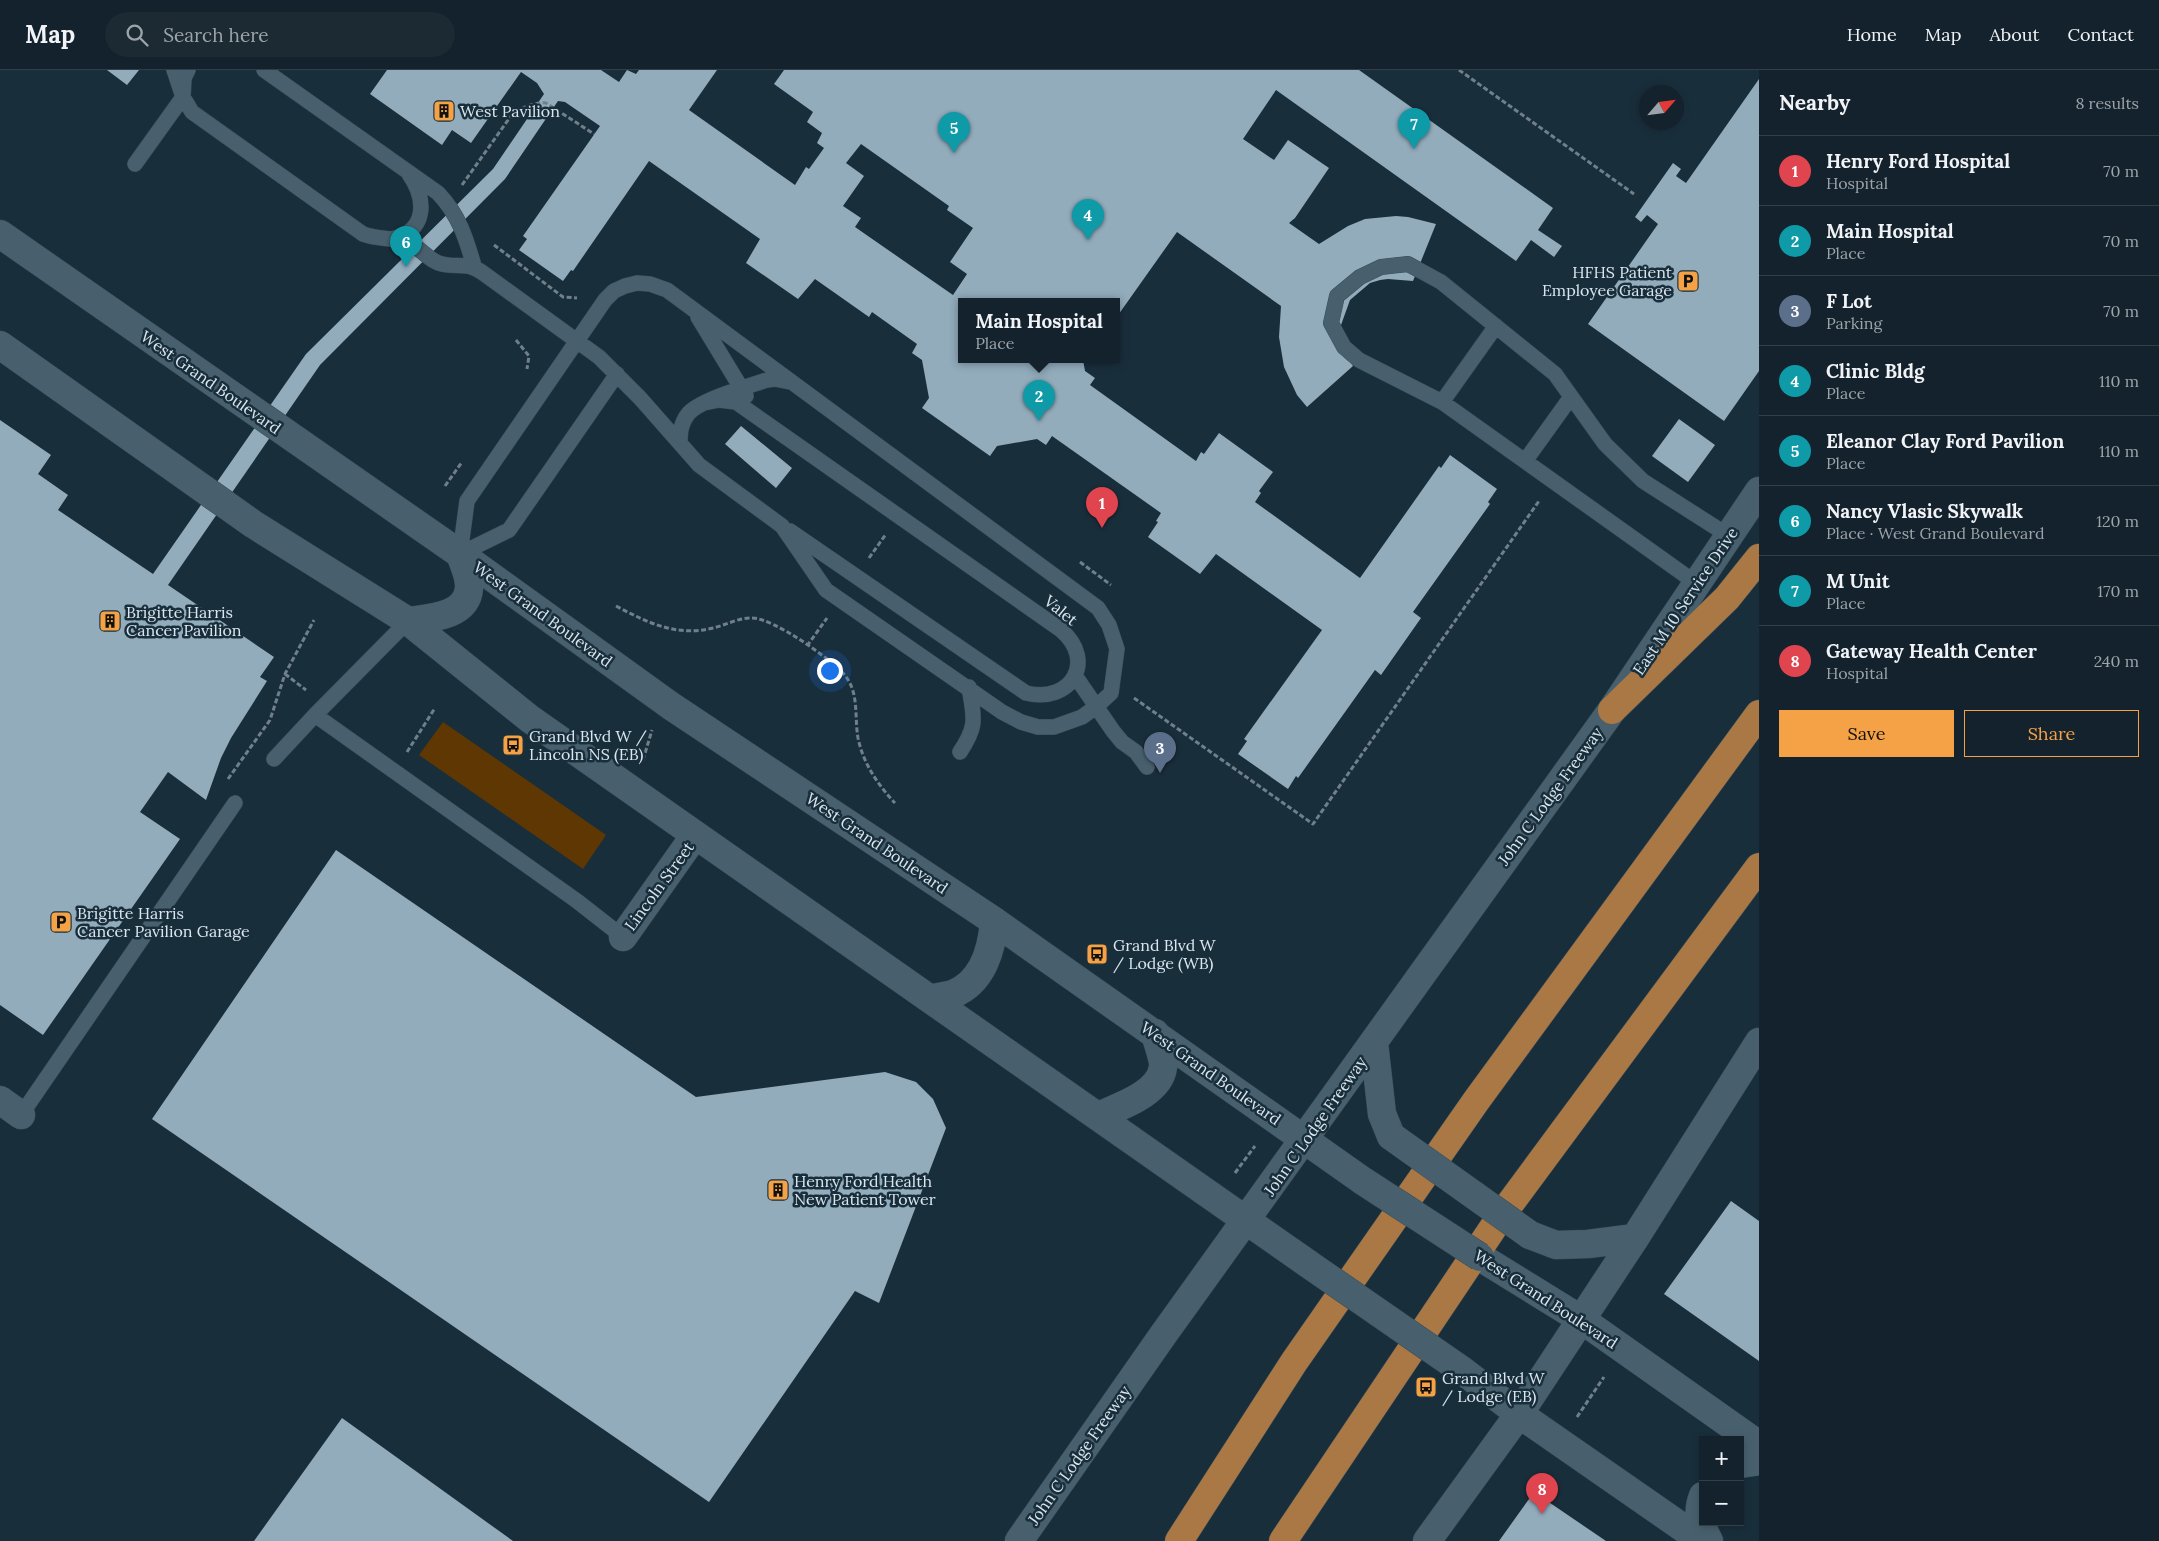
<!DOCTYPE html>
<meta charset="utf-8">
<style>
body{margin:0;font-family:Lora,serif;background:#1c2a34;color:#f1f3f6}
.controls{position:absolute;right:15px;bottom:15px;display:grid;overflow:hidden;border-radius:0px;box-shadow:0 2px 8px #0003}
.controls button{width:45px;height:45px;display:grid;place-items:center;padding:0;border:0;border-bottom:1px solid #323f48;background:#13222c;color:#f1f3f6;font:25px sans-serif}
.compass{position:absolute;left:1639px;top:15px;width:45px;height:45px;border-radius:50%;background:#13222c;box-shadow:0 2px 8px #0003;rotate:62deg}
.you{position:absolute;left:829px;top:600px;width:18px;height:18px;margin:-12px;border:4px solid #fff;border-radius:50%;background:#1a73e8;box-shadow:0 0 0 8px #1a73e833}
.badge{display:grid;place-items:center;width:32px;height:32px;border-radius:50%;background:#f5a246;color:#fff;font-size:16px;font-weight:700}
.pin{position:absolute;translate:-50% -41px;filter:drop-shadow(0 1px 2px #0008)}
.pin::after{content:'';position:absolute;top:26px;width:18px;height:15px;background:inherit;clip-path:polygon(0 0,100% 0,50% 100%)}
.popup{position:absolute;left:958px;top:228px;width:162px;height:65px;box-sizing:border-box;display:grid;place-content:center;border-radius:0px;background:#13222c;filter:drop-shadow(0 1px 4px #0005);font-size:16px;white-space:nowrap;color:#9da4a9}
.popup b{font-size:19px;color:#f1f3f6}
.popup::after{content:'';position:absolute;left:50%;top:100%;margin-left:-10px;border:10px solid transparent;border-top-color:#13222c}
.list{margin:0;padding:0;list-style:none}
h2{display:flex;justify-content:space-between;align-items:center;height:65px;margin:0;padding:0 20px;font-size:21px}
h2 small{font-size:16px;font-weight:400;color:#9da4a9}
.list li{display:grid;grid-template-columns:32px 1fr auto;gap:15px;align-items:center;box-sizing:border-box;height:70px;padding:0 20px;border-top:1px solid #323f48}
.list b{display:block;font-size:19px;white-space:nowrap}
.list p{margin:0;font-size:16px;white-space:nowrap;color:#9da4a9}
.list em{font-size:16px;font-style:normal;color:#9da4a9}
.actions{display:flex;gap:10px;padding:15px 20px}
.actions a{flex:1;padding:11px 0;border:1px solid #f5a246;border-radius:0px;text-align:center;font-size:18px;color:#f5a246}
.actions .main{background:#f5a246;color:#111}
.icon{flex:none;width:28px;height:28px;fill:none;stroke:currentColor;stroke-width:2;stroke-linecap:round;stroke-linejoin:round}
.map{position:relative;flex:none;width:1759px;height:1471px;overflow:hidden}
header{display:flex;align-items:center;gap:30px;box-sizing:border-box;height:70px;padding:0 25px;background:#13222c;border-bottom:1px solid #323f48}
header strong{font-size:24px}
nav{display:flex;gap:28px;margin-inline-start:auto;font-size:18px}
.search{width:350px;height:45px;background:#1c2a34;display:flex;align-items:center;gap:12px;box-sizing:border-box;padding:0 18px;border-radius:28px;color:#9da4a9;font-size:19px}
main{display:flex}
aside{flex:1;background:#13222c}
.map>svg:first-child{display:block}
.green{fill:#5f3702}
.building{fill:#92acbc;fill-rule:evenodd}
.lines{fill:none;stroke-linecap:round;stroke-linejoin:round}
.lane-casing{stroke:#3a4c57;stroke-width:16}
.street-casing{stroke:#3a4c57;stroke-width:29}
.secondary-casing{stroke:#3a4c57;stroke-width:29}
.highway-casing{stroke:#3a4c57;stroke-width:29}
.path{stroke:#6f808b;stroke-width:3;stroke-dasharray:5 2.5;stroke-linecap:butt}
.lane{stroke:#48606e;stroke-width:15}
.street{stroke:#48606e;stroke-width:28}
.secondary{stroke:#48606e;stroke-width:28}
.highway{stroke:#a97845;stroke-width:28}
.secondary-bridge-casing{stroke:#3a4c57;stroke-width:29;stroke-linecap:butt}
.secondary-bridge{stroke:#48606e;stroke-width:28}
.labels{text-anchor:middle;stroke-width:5;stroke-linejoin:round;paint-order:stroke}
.poi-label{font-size:16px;fill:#d9e6ef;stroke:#192e3b;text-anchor:start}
.street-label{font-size:16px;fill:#d9e6ef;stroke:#192e3b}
</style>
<header>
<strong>Map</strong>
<div class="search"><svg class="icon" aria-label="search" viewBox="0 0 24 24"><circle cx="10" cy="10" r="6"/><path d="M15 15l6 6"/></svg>Search here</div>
<nav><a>Home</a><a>Map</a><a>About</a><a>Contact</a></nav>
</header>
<main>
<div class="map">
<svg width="1759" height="1471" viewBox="0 0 1759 1471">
<rect width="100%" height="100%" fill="#192e3b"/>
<!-- green -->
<path class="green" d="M443,652L606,765L583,799L419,685Z"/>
<!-- building -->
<path class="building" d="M107,0H139L127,15Z
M387,0H601L619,12L627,0L636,4L639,0H717L689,40L795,115L806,97L809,99L824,78L817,73L822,63L807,52L813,42L774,14L784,0H1359L1553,138L1538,160L1562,176L1554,187L1531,170L1516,191L1276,20L1243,69L1274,90L1288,70L1329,98L1295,148L1289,153L1319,174L1348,156L1365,149L1396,146L1408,147L1436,154L1413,211L1388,209L1380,210L1370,213L1350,230L1341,255L1342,270L1346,283L1353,296L1307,337L1297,325L1284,297L1279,267L1281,236L1177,162L1116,248V232H1095L1090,229L1087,232H962V290H1083L1085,301L1095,308L1090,315L1196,391L1201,382L1204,384L1219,363L1273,402L1259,421L1261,423L1255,432L1360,508L1439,396L1441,398L1450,385L1497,419L1488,432L1490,434L1413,542L1421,548L1381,605L1375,600L1298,708L1296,706L1288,719L1238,684L1247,671L1244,669L1322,560L1216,484L1200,504L1148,467L1158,452L1156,451L1161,443L1052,366L1046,375L1037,369L997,376L990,386L922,338L929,328L922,290L912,283L917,274L872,242L869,247L815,209L798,229L746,193L760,169L649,91L573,201L571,200L563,211L519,180L527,169L523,166L600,56L565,32L558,31L505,109L320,295L168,515L274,587L260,607L267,611L231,668L221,688L206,730L168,702L140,742L180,769L43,965L0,935V350L51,385L38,404L68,425L58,440L153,504L306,284L493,99L544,24L537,13L521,2L471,73L452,60L442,75L370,24ZM861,74L949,136L947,140L973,158L950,192L967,204L953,225L855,157L861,148L843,136L864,106L846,93Z
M1759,9V301L1724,351L1588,254L1658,154L1647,145L1641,152L1635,147L1673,93L1681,99L1676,106L1686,113Z
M1679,349L1715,375L1688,412L1652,386Z
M741,356L792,398L776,418L725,374Z
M336,780L696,1027L885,1002L916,1012L933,1029L946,1058L879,1233L855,1221L709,1432L152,1049Z
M1731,1131L1759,1151V1291L1664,1224Z
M342,1348L513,1471H254Z
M1534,1422L1606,1471H1499Z"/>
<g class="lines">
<!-- lane casing -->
<g class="lane-casing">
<path id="lane" d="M174,0L183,27L192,42L363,164C378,170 394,167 409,173C421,178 430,192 442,194C459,198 467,191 483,203L599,287L640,328L699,395L782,456L826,520L1002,642L1021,652L1038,657H1054L1082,647L1097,636L1111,623L1117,579L1109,555L1098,538L667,220L650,214L637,213L625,216L614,221L605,230L467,431L460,484
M264,0L438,123C459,145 466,168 474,196
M135,94L183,27L184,8L188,0
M391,169C427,162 427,130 409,104
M698,247L746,326
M1442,332L1496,256
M704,333L719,330L736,332L1061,560C1097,591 1071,634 1026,623L790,461
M680,373C680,362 681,353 688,344C699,330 749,316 767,310L775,309L790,312
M1525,391L1571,327
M460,484L509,460L617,304
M1696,513L1442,332L1359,290L1344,277L1331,253L1337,226L1360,207L1381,197L1408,194L1441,212L1555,304L1605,374L1643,411L1729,466
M1076,607L1113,661L1122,672L1136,682L1147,697
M315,645L408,551
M960,682C978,655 974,648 969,617
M274,689L315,645L577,831L623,867
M21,1045L235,733"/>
</g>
<!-- street casing -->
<g class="street-casing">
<path id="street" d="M0,1030L21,1045"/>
</g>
<!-- secondary casing -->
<g class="secondary-casing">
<path id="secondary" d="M0,164L460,484L671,636L994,851L1363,1111
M0,275L253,454L408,551L530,649L1307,1193
M408,551C429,548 467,547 469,518C470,507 464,495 460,484
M623,867L695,765
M930,929C937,927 946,926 953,924C983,912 992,879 994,851
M1374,973L1382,1044L1391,1066
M1098,1046C1118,1037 1160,1024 1163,997C1164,990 1157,972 1155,963
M1530,1165L1556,1175L1588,1174L1635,1168
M1480,1187L1582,1250L1759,1375
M1463,1301L1519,1344L1702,1471
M1740,1394L1759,1391
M1703,1426C1696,1443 1701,1456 1709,1471
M1019,1471L1163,1265L1612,640L1759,421
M1427,1471L1519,1344L1635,1168L1759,972"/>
</g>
<!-- highway casing -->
<g class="highway-casing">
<path id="highway" d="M1612,640L1727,528L1759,488
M1179,1471L1294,1292L1476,1031L1759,644
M1283,1471L1503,1143L1759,797"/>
</g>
<!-- path -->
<path class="path" d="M1459,0L1634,124
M462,115L513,43C524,37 534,32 546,33L594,64
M494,175L563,227L577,228
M516,270L529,286L527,299
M445,416L462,392
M869,488L886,464
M1080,492L1111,515
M616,536C648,553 677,567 713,558C726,555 740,547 753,548C774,549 828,587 843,603C860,622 854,645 858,668C863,693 878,715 895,733
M807,576L827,548
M285,604L306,620
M1134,628L1313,754L1539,431
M407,682L435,638
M643,690L652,660
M228,709L270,650L285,604L314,550
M1235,1103L1255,1076
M1577,1347L1604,1307"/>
<!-- lane -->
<use href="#lane" class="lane"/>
<!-- street -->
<use href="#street" class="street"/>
<!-- secondary -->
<use href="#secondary" class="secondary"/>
<!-- highway -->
<use href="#highway" class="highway"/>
<!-- secondary-bridge casing -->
<g class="secondary-bridge-casing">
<path id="secondary-bridge" d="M1391,1066L1530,1165
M1363,1111L1480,1187
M1307,1193L1463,1301"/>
</g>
<!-- secondary-bridge -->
<use href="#secondary-bridge" class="secondary-bridge"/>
</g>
<!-- icons -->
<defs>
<g id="building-square" transform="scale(1.125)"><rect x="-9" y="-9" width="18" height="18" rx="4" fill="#f5a246" stroke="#192e3b"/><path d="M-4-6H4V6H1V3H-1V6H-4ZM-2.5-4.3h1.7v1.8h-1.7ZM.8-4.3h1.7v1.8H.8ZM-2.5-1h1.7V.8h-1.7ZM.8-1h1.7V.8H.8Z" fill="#111"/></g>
<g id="parking-square" transform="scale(1.125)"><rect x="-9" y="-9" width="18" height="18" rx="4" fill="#f5a246" stroke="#192e3b"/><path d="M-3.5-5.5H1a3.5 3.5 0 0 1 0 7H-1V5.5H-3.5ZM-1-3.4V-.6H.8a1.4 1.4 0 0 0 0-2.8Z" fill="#111"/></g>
<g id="bus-square" transform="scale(1.125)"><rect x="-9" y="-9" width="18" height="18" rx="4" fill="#f5a246" stroke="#192e3b"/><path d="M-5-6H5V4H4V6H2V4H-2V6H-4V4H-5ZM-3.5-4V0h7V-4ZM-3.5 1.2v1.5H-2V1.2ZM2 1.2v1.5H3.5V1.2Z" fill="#111"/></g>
</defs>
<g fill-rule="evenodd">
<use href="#building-square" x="444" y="41"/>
<use href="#parking-square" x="1688" y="211"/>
<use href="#building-square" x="110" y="551"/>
<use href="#bus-square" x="513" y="675"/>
<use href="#parking-square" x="61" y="852"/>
<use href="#bus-square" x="1097" y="884"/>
<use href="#building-square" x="778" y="1120"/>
<use href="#bus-square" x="1426" y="1317"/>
</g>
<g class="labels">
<!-- poi labels -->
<g class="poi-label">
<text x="460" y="47">West Pavilion</text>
<text x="1672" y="208" text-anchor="end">HFHS Patient<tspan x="1672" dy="18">Employee Garage</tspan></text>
<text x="126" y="548">Brigitte Harris<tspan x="126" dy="18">Cancer Pavilion</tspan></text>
<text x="529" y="672">Grand Blvd W /<tspan x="529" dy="18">Lincoln NS (EB)</tspan></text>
<text x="77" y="849">Brigitte Harris<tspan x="77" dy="18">Cancer Pavilion Garage</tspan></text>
<text x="1113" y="881">Grand Blvd W<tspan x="1113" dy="18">/ Lodge (WB)</tspan></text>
<text x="794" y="1117">Henry Ford Health<tspan x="794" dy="18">New Patient Tower</tspan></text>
<text x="1442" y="1314">Grand Blvd W<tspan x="1442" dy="18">/ Lodge (EB)</tspan></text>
</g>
<!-- street labels -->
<g class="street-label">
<text transform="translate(211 312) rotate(35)" y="6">West Grand Boulevard</text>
<text transform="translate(1685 531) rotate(-56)" y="6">East M 10 Service Drive</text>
<text transform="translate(1061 540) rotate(39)" y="6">Valet</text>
<text transform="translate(543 544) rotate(36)" y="6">West Grand Boulevard</text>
<text transform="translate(1550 726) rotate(-54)" y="6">John C Lodge Freeway</text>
<text transform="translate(877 773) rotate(34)" y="6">West Grand Boulevard</text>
<text transform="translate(659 816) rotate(-54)" y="6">Lincoln Street</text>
<text transform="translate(1211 1003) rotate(35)" y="6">West Grand Boulevard</text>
<text transform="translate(1315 1056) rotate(-55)" y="6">John C Lodge Freeway</text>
<text transform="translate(1546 1229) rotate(33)" y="6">West Grand Boulevard</text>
<text transform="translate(1079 1385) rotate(-55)" y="6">John C Lodge Freeway</text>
</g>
</g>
</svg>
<div class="controls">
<button>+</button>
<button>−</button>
</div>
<svg class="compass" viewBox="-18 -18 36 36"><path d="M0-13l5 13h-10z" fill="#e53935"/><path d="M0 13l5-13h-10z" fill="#9da4a9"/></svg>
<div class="you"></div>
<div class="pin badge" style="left:1102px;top:458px;background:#e0444e">1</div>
<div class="pin badge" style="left:1039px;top:351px;background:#0f9aa8">2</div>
<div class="popup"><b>Main Hospital</b>Place</div>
<div class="pin badge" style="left:1160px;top:703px;background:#5c6f8a">3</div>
<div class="pin badge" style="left:1088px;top:170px;background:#0f9aa8">4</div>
<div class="pin badge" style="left:954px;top:83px;background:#0f9aa8">5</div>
<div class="pin badge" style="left:406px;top:197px;background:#0f9aa8">6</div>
<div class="pin badge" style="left:1414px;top:79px;background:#0f9aa8">7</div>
<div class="pin badge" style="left:1542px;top:1444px;background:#e0444e">8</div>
</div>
<aside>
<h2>Nearby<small>8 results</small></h2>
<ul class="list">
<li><span class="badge" style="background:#e0444e">1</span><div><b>Henry Ford Hospital</b><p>Hospital</p></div><em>70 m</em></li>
<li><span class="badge" style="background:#0f9aa8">2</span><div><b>Main Hospital</b><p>Place</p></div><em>70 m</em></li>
<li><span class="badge" style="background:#5c6f8a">3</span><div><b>F Lot</b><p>Parking</p></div><em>70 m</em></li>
<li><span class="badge" style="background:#0f9aa8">4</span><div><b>Clinic Bldg</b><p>Place</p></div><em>110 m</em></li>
<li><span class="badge" style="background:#0f9aa8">5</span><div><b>Eleanor Clay Ford Pavilion</b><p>Place</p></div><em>110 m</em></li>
<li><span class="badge" style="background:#0f9aa8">6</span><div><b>Nancy Vlasic Skywalk</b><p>Place · West Grand Boulevard</p></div><em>120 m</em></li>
<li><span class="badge" style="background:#0f9aa8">7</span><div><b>M Unit</b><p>Place</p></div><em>170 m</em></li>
<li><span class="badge" style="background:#e0444e">8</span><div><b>Gateway Health Center</b><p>Hospital</p></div><em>240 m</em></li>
</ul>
<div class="actions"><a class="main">Save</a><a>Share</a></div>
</aside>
</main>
